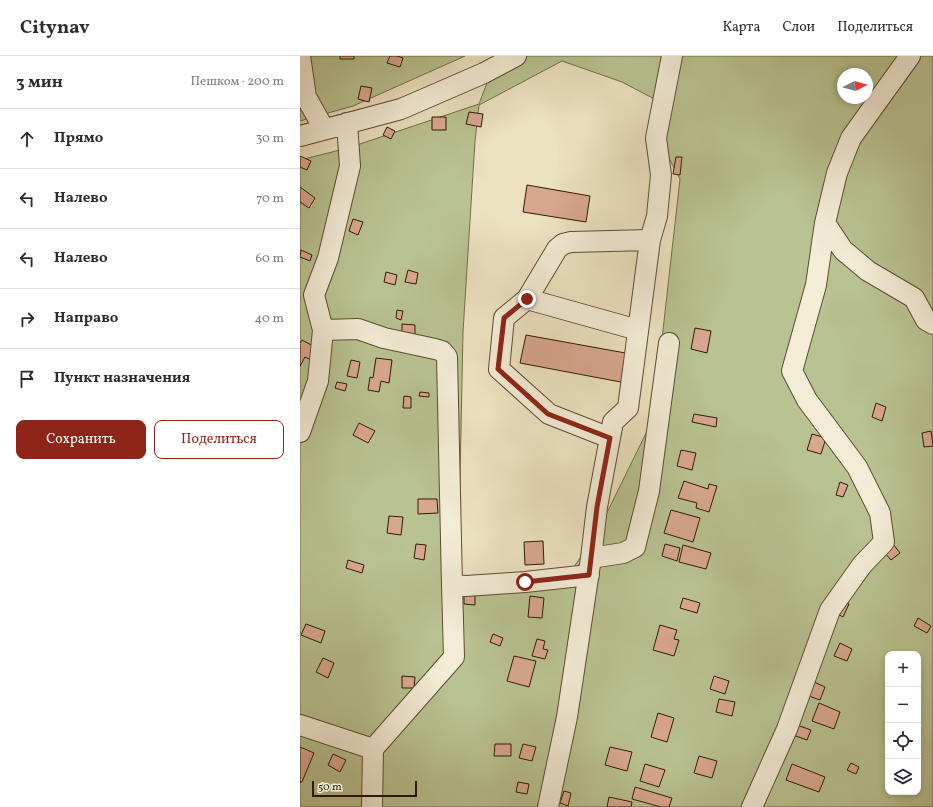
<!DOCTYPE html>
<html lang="ru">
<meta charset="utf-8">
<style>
body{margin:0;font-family:Vollkorn,serif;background:#f7f7f7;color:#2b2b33}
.controls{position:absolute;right:12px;bottom:12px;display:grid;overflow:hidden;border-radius:8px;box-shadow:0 2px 6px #0003}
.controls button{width:36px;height:36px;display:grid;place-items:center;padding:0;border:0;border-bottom:1px solid #e1e1e2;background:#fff;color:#2b2b33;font:20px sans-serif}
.compass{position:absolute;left:537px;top:12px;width:36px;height:36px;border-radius:50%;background:#fff;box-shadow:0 2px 6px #0003;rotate:84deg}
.scale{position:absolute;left:12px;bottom:10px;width:105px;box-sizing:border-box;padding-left:4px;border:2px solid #2f1b00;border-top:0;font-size:11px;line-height:14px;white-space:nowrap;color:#2f1b00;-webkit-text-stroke:3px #f3ecd6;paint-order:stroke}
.stop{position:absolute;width:12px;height:12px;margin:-9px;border:3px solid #8f2418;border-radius:50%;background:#fff}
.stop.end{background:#8f2418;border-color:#fff;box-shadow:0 1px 4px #0008}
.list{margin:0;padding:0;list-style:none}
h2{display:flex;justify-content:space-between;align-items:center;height:52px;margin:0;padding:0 16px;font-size:17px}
h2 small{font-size:13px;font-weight:400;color:#7c7c81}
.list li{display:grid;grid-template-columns:26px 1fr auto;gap:12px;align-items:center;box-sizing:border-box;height:60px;padding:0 16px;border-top:1px solid #e1e1e2}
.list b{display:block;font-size:15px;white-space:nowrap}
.list em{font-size:13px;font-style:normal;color:#7c7c81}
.actions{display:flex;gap:8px;padding:12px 16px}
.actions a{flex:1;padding:9px 0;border:1px solid #8f2418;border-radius:8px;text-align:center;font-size:14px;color:#8f2418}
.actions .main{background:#8f2418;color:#fff}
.icon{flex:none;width:22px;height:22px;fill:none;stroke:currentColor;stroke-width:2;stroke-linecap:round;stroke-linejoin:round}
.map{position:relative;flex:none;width:633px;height:751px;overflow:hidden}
header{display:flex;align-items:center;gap:24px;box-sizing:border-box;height:56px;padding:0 20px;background:#fff;border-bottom:1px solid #e1e1e2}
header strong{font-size:19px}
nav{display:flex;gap:22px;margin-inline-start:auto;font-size:14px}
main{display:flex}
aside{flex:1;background:#fff}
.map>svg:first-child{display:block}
.green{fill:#b9c291;stroke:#746e48;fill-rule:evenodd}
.building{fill:#d8a78f;stroke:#2f1b00}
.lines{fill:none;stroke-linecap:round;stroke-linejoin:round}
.minor-casing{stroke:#5e4c30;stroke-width:22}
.minor{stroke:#f3ecd6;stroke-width:20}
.route{stroke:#8f2418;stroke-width:5}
</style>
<header>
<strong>Citynav</strong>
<nav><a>Карта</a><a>Слои</a><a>Поделиться</a></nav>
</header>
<main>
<aside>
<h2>3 мин<small>Пешком · 200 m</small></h2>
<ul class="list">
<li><svg class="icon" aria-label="ahead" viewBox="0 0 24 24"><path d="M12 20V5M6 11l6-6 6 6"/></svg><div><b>Прямо</b></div><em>30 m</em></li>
<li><svg class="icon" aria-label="left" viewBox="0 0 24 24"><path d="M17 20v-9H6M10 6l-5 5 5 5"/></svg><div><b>Налево</b></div><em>70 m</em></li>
<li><svg class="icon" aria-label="left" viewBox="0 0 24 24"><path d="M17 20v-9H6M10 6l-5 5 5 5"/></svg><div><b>Налево</b></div><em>60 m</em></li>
<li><svg class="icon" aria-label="right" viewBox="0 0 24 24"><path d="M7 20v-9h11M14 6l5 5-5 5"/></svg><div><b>Направо</b></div><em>40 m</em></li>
<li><svg class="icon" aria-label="arrive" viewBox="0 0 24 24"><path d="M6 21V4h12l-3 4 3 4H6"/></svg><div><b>Пункт назначения</b></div></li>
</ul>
<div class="actions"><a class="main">Сохранить</a><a>Поделиться</a></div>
</aside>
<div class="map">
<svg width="633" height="751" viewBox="0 0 633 751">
<rect width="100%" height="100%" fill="#ece1c0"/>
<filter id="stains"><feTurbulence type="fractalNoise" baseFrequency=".005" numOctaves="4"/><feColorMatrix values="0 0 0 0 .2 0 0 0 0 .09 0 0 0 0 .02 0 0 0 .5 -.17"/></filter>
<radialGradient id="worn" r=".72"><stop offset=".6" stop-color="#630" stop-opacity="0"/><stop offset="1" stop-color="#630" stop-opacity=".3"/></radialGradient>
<!-- green -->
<path class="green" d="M0,0H165L53,50L0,65Z
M197,0H633V751H0V104L48,92L179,48ZM262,5L322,26L364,48L363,91L380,123L353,363L296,479L262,528L158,520L163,276L175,85L179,49ZM543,18H567V42H543ZM588,598H618V736H588Z"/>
<!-- building -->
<path class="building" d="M40,0H54V3H40Z
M90,0H97L103,2L100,11L87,7Z
M61,30L72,32L69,46L58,43Z
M169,56L183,58L181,71L166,68Z
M132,61H146V74H132Z
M87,71L95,75L91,83L83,79Z
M0,100L11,105L7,114L0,111Z
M376,101H382L380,119L373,118Z
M227,129L290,140L286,166L223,156Z
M0,131L15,142L9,152L0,146Z
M53,163L63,166L58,179L49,175Z
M1,194L12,199L10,205L0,201Z
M108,214L118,217L116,228L105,226Z
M86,216L97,219L95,229L84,226Z
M97,254L103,255L101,264L96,262Z
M102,268L115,269V279L102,278Z
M395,272L411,275L407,297L391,293Z
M226,279L331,298L326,327L220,307Z
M2,284L17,292L11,304L5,301L0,310V287Z
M76,302L92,304L89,327L81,325L79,336L68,334L70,321L73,322Z
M51,304L60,306L57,322L47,320Z
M37,326L47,328L45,335L35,332Z
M120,336L129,337V341L119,340Z
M104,340L111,341V352H103Z
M576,347L586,351L582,365L572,361Z
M394,358L417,362L416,371L392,366Z
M59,367L75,375L68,387L53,379Z
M631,375L633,390L624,391L622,377Z
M512,378L526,382L521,398L507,394Z
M381,394L396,397L392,414L377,410Z
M384,425L408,433L409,428L417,430L409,456L396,452L397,447L378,442Z
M540,426L548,429L543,441L536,439Z
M118,443H137L138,457L118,458Z
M371,454L400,462L393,486L364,477Z
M89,460L103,461L101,479L87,477Z
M243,485L244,508L225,509L224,486Z
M116,488L126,489L124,504L114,502Z
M365,488L380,492L377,505L362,500Z
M593,488L600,497L591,504L584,496Z
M383,489L411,497L406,513L379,506Z
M48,504L64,509L62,517L46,512Z
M164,538H175V549L164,548Z
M230,540L244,542L242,562L228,561Z
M383,542L400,547L397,557L380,552Z
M542,545L549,548L543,561L536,557Z
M618,562L631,570L627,577L614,570Z
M6,568L25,575L21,587L1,579Z
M360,569L377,574L374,583L379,584L374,600L353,594Z
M193,578L203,582L200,590L190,586Z
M237,583L245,585L243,593L248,594L245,603L232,600Z
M540,587L552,593L547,605L534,600Z
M214,600L236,605L229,631L207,625Z
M23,602L34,607L28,622L16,616Z
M102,620L115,621L114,632H102Z
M414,620L429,625L425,638L410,633Z
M512,625L525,631L520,644L506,639Z
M419,643L435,646L432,660L416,656Z
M519,647L540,656L534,673L512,665Z
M358,657L374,662L367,686L351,681Z
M497,669L511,674L507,684L493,679Z
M195,688H211V700H194Z
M223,688L236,691L232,705L219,702Z
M0,691L14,697L2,726H0Z
M310,691L332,696L327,715L305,709Z
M33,698L46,704L40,716L28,709Z
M399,700L417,705L412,722L394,717Z
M551,707L559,711L556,718L547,714Z
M345,708L365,714L359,731L340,725Z
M492,708L525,721L519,736L486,724Z
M218,726L229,728L227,738L216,736Z
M335,731L372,742L369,751H361L332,743Z
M264,735L271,737L268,750L260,747Z
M309,741L332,746L331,751H307Z"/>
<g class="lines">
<!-- minor casing -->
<g class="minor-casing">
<path id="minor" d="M0,0L6,41L24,73
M0,80L101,53L161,27L184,17L216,0
M525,167L543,194L568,215L614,242L626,264L633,268
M227,243L257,193L263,188L271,186L350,184
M23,274L58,273L84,282L135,293L142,295L147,301L152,529L166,530L225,526L289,519
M0,376L18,325L23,274L14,239L28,202L50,110L47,67
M310,382L249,358L199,313L204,262L227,243L338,274
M291,502L297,451L313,366L328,352L350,184L357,160L361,119L356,82L372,0
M0,669L73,693L72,751
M73,693L154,601L152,529
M248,751L267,661L291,502L323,497L335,491L349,435L369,287
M452,751L487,673L530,554L562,509L584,486L580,457L557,411L507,344L492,315L516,229L525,167L537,117L551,82L610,0"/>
</g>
<!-- minor -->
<use href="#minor" class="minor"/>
</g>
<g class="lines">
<!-- route -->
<path class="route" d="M225,526L289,519L297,451L310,382L248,358L198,313L204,262L227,243"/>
</g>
<rect width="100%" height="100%" filter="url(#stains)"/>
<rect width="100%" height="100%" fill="url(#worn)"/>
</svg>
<div class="controls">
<button>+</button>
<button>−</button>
<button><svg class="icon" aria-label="locate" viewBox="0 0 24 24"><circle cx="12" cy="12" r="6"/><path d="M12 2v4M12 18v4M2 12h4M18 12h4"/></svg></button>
<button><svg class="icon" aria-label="layers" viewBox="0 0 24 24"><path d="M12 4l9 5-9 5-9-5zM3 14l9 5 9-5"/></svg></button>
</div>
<svg class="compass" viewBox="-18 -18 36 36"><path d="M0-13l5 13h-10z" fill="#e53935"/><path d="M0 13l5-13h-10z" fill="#7c7c81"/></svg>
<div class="scale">50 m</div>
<div class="stop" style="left:225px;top:526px"></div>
<div class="stop end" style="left:227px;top:243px"></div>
</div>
</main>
